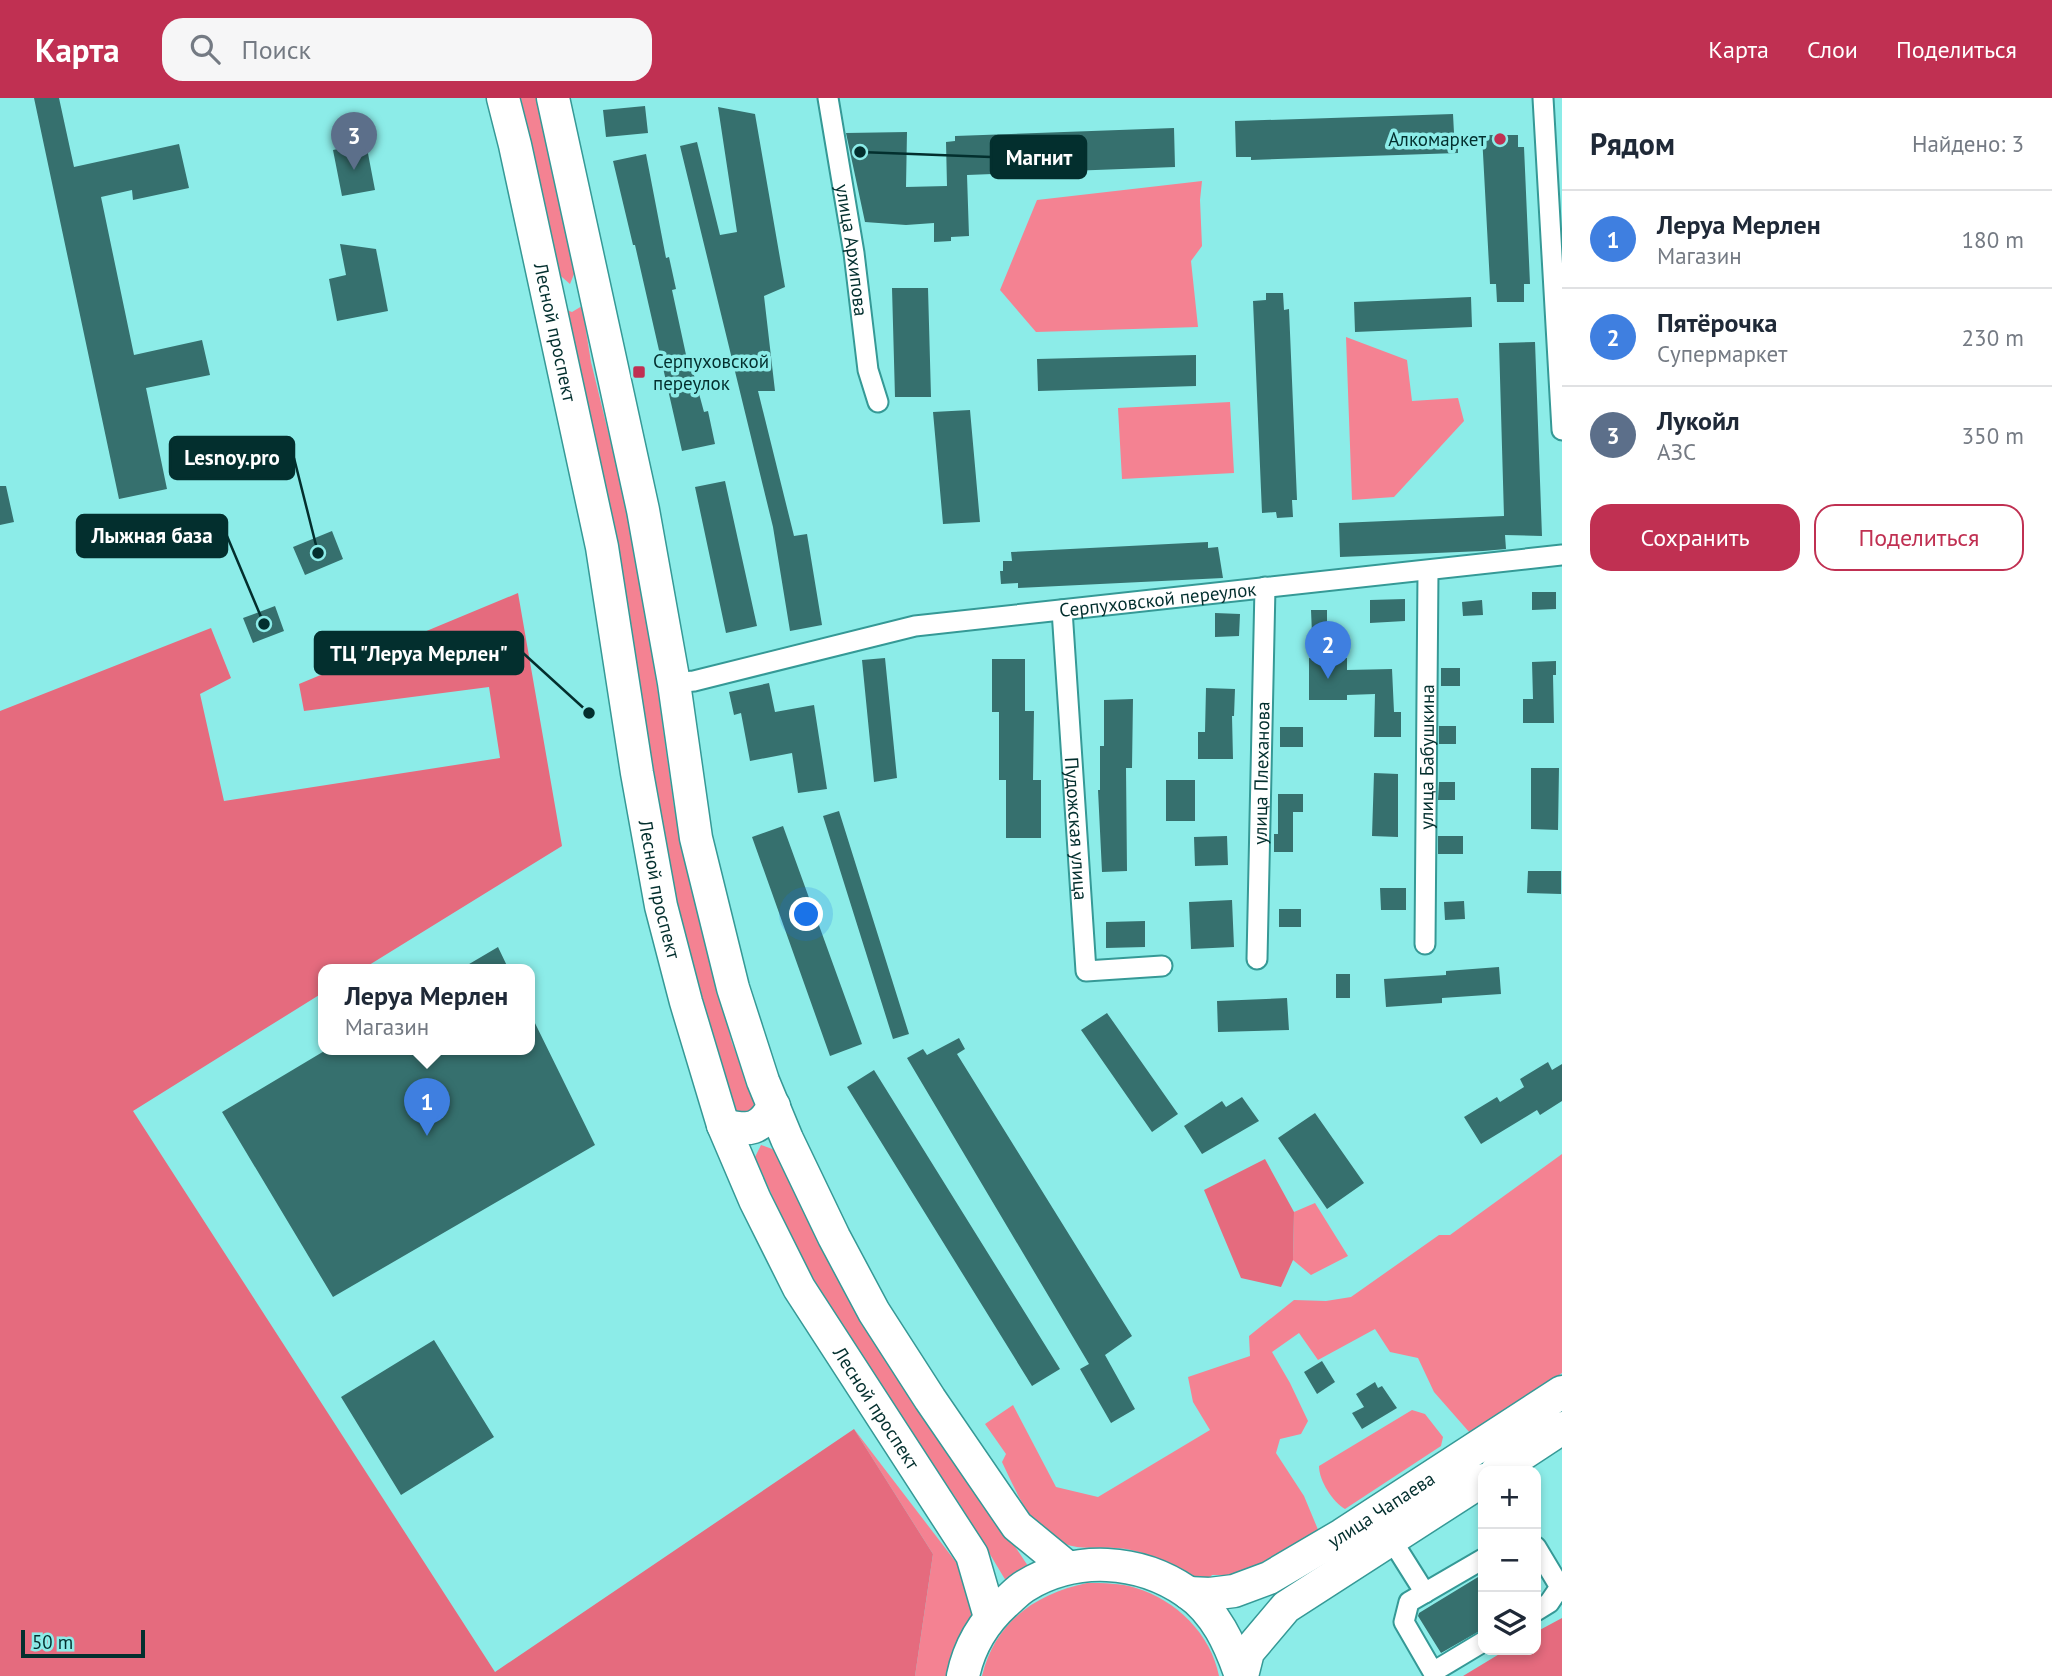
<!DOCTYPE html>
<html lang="ru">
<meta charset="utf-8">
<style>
body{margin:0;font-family:"PT Sans",sans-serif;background:#f6f6f7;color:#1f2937}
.controls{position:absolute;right:21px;bottom:21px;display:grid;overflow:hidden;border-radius:14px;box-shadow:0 4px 10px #0003}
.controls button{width:63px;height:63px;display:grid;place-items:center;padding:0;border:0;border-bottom:2px solid #e0e1e3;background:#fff;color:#1f2937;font:35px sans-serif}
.scale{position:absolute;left:21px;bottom:18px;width:124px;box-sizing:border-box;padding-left:7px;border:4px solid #032f2e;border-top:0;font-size:19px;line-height:24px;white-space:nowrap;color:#032f2e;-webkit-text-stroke:5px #8cece8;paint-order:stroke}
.you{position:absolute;left:807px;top:817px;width:24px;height:24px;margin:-18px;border:5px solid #fff;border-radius:50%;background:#1a73e8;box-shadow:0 0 0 10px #1a73e833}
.badge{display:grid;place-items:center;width:46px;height:46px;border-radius:50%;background:#c03052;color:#fff;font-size:23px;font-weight:700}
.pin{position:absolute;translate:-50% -58px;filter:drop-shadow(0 2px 4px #0008)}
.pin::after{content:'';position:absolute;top:37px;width:24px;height:21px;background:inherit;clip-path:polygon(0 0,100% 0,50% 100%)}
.popup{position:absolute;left:318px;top:866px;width:217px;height:91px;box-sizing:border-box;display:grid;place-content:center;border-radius:14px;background:#fff;filter:drop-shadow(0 2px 5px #0005);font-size:23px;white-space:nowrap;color:#747a83}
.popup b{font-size:26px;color:#1f2937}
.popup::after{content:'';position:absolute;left:50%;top:100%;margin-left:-14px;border:14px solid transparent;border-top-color:#fff}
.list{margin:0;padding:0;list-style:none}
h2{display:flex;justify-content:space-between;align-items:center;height:91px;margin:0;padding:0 28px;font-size:30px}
h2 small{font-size:23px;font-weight:400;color:#747a83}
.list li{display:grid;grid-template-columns:46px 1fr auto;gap:21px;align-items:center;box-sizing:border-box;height:98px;padding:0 28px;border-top:2px solid #e0e1e3}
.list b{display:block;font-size:26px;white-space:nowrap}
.list p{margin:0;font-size:23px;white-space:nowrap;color:#747a83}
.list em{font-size:23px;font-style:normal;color:#747a83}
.actions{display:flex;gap:14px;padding:21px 28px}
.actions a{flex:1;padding:16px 0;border:2px solid #c03052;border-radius:21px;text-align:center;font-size:24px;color:#c03052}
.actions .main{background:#c03052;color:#fff}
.icon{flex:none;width:38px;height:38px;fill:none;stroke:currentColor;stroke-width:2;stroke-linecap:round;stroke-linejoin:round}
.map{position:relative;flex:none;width:1562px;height:1578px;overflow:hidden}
header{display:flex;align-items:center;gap:42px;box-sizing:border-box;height:98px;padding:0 35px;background:#c03052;color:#fff}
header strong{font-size:33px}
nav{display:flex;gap:38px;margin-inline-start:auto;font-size:24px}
.search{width:490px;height:63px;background:#f6f6f7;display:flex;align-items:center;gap:18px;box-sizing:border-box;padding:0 24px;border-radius:21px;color:#747a83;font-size:26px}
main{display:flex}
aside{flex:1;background:#fff}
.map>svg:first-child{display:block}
.green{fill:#f48292}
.forest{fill:#e56b7e}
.building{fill:#36706e}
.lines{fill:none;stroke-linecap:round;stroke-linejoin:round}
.minor-casing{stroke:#359996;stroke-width:23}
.primary-casing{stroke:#359996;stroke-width:35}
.minor{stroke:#fff;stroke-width:19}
.primary{stroke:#fff;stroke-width:32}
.poi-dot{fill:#c03052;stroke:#8cece8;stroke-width:2.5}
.labels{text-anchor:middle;stroke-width:7;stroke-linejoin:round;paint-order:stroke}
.poi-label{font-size:19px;fill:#032f2e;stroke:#8cece8;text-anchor:end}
.street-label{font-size:19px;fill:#032f2e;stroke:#8cece8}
.leader{fill:none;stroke:#032f2e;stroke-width:2.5}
.callout-dot{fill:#032f2e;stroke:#8cece8;stroke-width:2.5}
.callout{fill:#032f2e;stroke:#032f2e;stroke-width:2.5}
.callout-label{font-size:21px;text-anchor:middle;font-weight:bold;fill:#fff}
</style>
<header>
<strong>Карта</strong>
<div class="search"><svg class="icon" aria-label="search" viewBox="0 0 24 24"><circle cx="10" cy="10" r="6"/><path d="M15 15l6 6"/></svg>Поиск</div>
<nav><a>Карта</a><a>Слои</a><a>Поделиться</a></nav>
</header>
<main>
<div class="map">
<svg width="1562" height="1578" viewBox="0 0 1562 1578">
<rect width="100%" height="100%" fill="#8cece8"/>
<!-- green -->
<path class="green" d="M521,0H540L576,171L570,186L555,173Z
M1202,83L1200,102L1202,148L1191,163L1198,229L1036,234L1000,192L1037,102Z
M582,208L591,264L627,411L646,509L674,709L690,785L732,945L759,1011L757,1018L737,1017L713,948L670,781L658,713L629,511L612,416L561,210L572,214Z
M1346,239L1407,262L1412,303L1458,300L1464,323L1394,399L1352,402Z
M1230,304L1234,375L1122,381L1118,310Z
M761,1047L775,1052C819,1149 871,1240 929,1328C960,1376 997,1420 1028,1468L1006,1483L961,1408L833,1216L791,1140L755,1059Z
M1562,1056V1275L1470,1335L1434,1294L1418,1260L1390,1254L1375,1231L1318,1262L1299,1235L1272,1254L1290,1285L1308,1323L1301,1336L1280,1341L1276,1355L1304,1398L1319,1434L1262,1468L1237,1477H1212L1205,1485C1182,1472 1158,1458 1131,1452C1114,1448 1095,1451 1077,1449C1035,1443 1018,1397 1002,1364L1006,1356L985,1326L1013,1307L1056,1389L1098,1399L1210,1332L1193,1304L1188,1279L1250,1258L1249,1238L1294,1202L1326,1203L1351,1199L1439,1137H1450Z
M1315,1105L1348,1158L1311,1177L1293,1162L1294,1114Z
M1412,1312L1425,1316L1443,1339L1441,1348L1345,1411C1333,1404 1319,1383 1319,1368Z
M854,1331L959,1468L972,1505V1522L953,1578H915L933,1456Z
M1087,1485C1104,1485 1120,1485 1136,1490C1176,1502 1211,1536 1219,1578H982C995,1524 1035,1496 1087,1485Z"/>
<!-- forest -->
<path class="forest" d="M518,495L562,748L361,872H324V894L133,1013L495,1574L854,1331L933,1456L915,1578H0V613L211,530L231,580L200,596L224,703L500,660L489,589L304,613L299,586Z
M1265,1061L1294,1114L1293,1162L1281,1189L1241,1180L1204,1092Z
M1562,1520V1578H1463L1506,1552H1536V1534Z"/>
<!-- building -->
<path class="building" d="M34,0H59L74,69L179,46L189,90L133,102L132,92L101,99L134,257L202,242L210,277L146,290L167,391L119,401Z
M645,8L648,35L606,39L603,12Z
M718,9L755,16L785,189L764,198L775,293H758L794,438L807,436L822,527L790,533L773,429L680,48L697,44L720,137L737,134Z
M1453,16L1454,35H1458V55L1251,62V59H1236L1235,23Z
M1174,30L1175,69L967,77L969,138L951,139V143L934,144V125L906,127L865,124L846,35L907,34L906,89L947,88L946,44L955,43V38Z
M1482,37H1518V49H1524L1530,186H1524V204H1497L1496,186H1490Z
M366,45L375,92L342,98L333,52Z
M646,56L666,160L669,159L676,191L672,192L688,266H691L704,314L708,313L715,346L682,353L635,147H633L613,63Z
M340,146L376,151L388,213L337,223L329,181L346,177Z
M892,190H928L931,299H895Z
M1266,195H1283L1284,212L1289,211L1297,402H1292L1293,419L1277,420L1276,414L1262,415L1253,203L1266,202Z
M1471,199L1472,229L1355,234L1354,204Z
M1535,244L1542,438L1505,437L1506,451L1483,453L1340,459L1339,425L1504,418L1499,245Z
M1196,257V288L1038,293L1037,261Z
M970,312L980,424L943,426L933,314Z
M725,383L757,528L726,535L695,389Z
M0,388H6L14,424L0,427Z
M332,433L343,461L305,477L293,449Z
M1208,444V450L1218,449L1223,480L1018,490V485L1001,486L1000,473H1003V463H1012L1011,454Z
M1532,494H1556V511L1532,512Z
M1405,501V523L1370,525V502Z
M1482,502L1483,517L1463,518L1462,504Z
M275,508L284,533L253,545L243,520Z
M1311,512H1327V535L1312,536Z
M1215,515L1240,516L1239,538L1215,539Z
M885,560L897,680L874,684L862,562Z
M1309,560H1347V572L1392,571L1394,614H1401V639H1374L1375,596L1347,597V602H1309Z
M992,561H1025V613H1034L1033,682H1041V740H1006V682H999V614H992Z
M1556,563V577H1553L1554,625H1523V601H1533L1532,564Z
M1441,570H1460V588H1441Z
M769,585L775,614L814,607L827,691L798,695L792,655L750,663L741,615L734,617L729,594Z
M1206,590L1235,591L1234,618H1232L1233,661H1198V634H1205Z
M1133,601L1132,670H1126L1127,773L1102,774L1098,692H1100V648H1104V602Z
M1439,628H1456V646H1439Z
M1280,629H1303V649H1280Z
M1531,670H1559L1558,732L1531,731Z
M1374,675L1398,676V739L1372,738Z
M1166,682H1195V723H1166Z
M1439,684H1455V702H1438Z
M1278,696H1303V714H1293V754H1274V736H1278Z
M839,713L909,936L893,941L823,718Z
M783,728L862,946L830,958L752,739Z
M1227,738L1228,767L1195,768L1194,739Z
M1438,738H1463V756H1438Z
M1528,773H1561V796L1527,795Z
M1380,790H1406V812H1381Z
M1232,802L1234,849L1191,851L1189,804Z
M1464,803L1465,821L1445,822L1444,804Z
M1279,811H1301V829H1279Z
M1145,823V849L1106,850V824Z
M498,849L509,872H459Z
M1499,869L1501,896L1442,900V905L1386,909L1384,881L1446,877V873Z
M1336,876H1350V900H1336Z
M1287,900L1289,932L1218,934L1217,903Z
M530,915L595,1047L333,1199L222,1014L326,952H530Z
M1107,915L1178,1016L1152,1034L1081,932Z
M959,940L965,951L957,956L1132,1238L1105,1257L1135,1311L1111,1325L1080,1271L1089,1266L907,960L923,951L927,957Z
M1548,964L1552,972L1562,966V1003L1540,1017L1537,1012L1481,1046L1464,1019L1497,999L1500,1004L1524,989L1520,981Z
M874,972L1060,1271L1032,1288L847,989Z
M1242,999L1259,1023L1202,1056L1184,1028L1222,1003L1226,1009Z
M1315,1015L1364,1085L1327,1111L1278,1040Z
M434,1242L494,1339L401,1397L341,1299Z
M1322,1263L1335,1284L1317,1296L1304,1274Z
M1375,1284L1378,1290L1382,1288L1397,1310L1362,1331L1352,1315L1364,1309L1356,1296Z
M1483,1476V1531L1441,1555L1418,1518L1419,1515Z"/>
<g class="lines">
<!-- minor casing -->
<g class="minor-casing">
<g id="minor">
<path id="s1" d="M828,0L854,155L868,272L878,304"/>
<path d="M1543,0L1562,332"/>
<path id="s2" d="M1062,512L1086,873L1162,868"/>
<path id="s3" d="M674,585L694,583L915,528L1562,457"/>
<path id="s4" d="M1425,846L1428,473"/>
<path id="s5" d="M1257,861L1265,489"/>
<path d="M1391,1441L1425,1495"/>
<path d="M1536,1449L1560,1489L1549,1505L1536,1513"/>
<path d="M1483,1461L1409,1504L1404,1524L1433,1574L1483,1544"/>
</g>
</g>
<!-- primary casing -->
<g class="primary-casing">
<g id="primary">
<path id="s6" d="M503,0L515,47L602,449L637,675L661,808L686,904L723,1027L755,1102L799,1190L972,1457L990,1519"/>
<path d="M553,0L643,412L674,585L696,740L733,890L763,983L787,1041L834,1139L874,1214L930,1301L1017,1428L1067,1469"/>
<path d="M723,1027C750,1033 759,1033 774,1008"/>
<path d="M1497,1373L1562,1330"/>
<path id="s7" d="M1188,1495L1210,1496L1234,1493L1269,1480L1342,1437L1562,1294"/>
<path d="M963,1578C969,1549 983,1525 1005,1505C1011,1500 1018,1492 1025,1488C1076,1457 1139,1461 1187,1494C1216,1514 1230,1546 1241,1578"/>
<path d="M1242,1578L1248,1554L1286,1509L1483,1382"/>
</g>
</g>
<!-- minor -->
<use href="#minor" class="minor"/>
<!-- primary -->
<use href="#primary" class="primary"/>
</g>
<!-- markers -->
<g class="poi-dot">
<circle cx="1500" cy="41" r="7"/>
<rect x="632" y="267" width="14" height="14" rx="3.5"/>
</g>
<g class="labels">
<!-- poi labels -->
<g class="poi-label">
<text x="1486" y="48">Алкомаркет</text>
<text x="653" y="270" text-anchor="start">Серпуховской<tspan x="653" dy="22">переулок</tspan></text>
</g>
<!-- street labels -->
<g class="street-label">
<text dy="7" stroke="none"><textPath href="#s1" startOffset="154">улица Архипова</textPath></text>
<text dy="7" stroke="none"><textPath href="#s6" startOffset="240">Лесной проспект</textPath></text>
<text dy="7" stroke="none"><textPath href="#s3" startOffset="492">Серпуховской переулок</textPath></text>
<text dy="7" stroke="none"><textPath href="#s4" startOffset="187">улица Бабушкина</textPath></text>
<text dy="7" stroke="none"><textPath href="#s5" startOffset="186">улица Плеханова</textPath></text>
<text dy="7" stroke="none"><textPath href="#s2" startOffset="219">Пудожская улица</textPath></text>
<text dy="7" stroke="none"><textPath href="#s6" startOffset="807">Лесной проспект</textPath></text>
<text dy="7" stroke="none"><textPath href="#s6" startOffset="1374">Лесной проспект</textPath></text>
<text dy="7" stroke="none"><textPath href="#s7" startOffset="215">улица Чапаева</textPath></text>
</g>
</g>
<!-- callouts -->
<path class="leader" d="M860 54L991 59M318 455L294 360M264 526L227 438M589 615L523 555"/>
<g class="callout-dot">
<circle cx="860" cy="54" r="7"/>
<circle cx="318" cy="455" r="7"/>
<circle cx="264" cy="526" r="7"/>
<circle cx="589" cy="615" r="7"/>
</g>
<g class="callout">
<rect x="991" y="38" width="95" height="42" rx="7"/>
<rect x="170" y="339" width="124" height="42" rx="7"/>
<rect x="77" y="417" width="150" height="42" rx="7"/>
<rect x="315" y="534" width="208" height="42" rx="7"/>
</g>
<g class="callout-label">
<text x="1039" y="67">Магнит</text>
<text x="232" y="367">Lesnoy.pro</text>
<text x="152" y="445">Лыжная база</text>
<text x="419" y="563">ТЦ "Леруа Мерлен"</text>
</g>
</svg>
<div class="controls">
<button>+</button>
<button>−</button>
<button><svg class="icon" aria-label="layers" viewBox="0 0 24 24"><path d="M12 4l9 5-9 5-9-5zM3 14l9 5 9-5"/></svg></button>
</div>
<div class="scale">50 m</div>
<div class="you"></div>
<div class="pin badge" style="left:427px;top:1038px;background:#3f7fe0">1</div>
<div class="popup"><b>Леруа Мерлен</b>Магазин</div>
<div class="pin badge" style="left:1328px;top:581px;background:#3f7fe0">2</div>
<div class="pin badge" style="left:354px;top:72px;background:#5c6f8a">3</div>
</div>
<aside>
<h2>Рядом<small>Найдено: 3</small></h2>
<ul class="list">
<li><span class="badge" style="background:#3f7fe0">1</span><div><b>Леруа Мерлен</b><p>Магазин</p></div><em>180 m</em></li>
<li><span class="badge" style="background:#3f7fe0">2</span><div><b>Пятёрочка</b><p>Супермаркет</p></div><em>230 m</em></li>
<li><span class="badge" style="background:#5c6f8a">3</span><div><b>Лукойл</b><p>АЗС</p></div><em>350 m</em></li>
</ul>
<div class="actions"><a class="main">Сохранить</a><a>Поделиться</a></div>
</aside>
</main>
